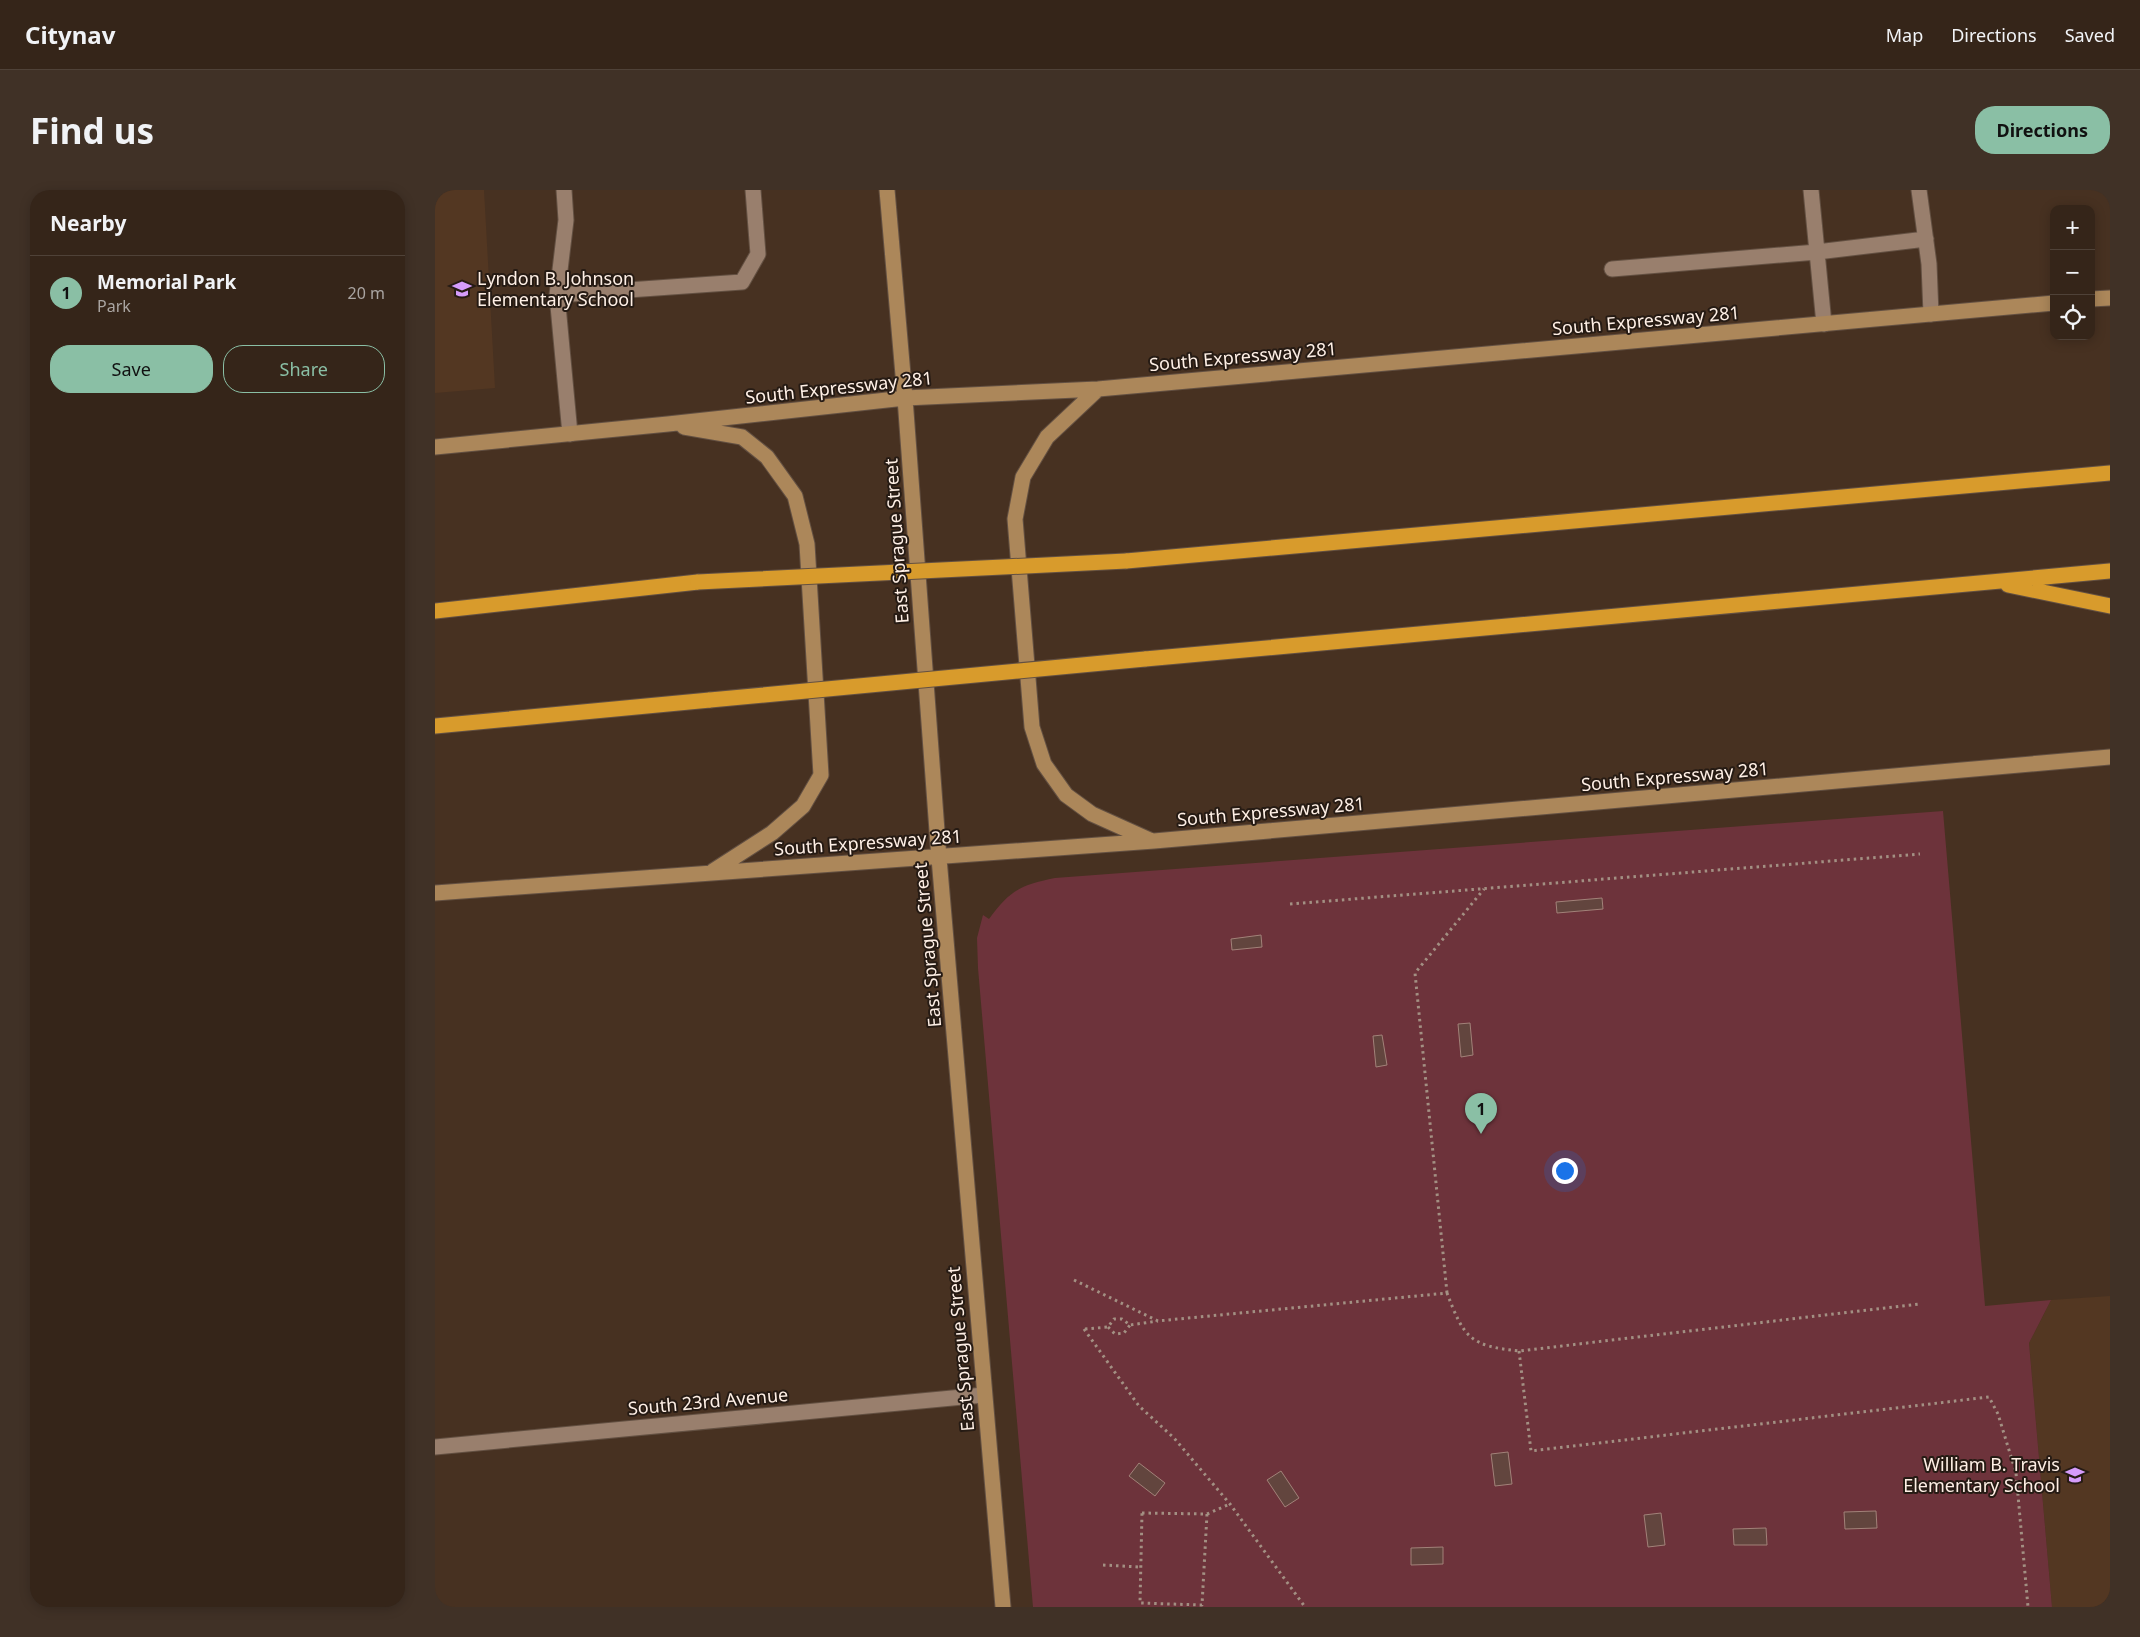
<!DOCTYPE html>
<meta charset="utf-8">
<style>
body{margin:0;font-family:"Noto Sans",sans-serif;background:#403126;color:#f1f3f6}
.controls{position:absolute;right:15px;top:15px;display:grid;overflow:hidden;border-radius:10px;box-shadow:0 2px 12px #0003}
.controls button{width:45px;height:45px;display:grid;place-items:center;padding:0;border:0;border-bottom:1px solid #4f4238;background:#352519;color:#f1f3f6;font:25px sans-serif}
.you{position:absolute;left:1129px;top:980px;width:18px;height:18px;margin:-12px;border:4px solid #fff;border-radius:50%;background:#1a73e8;box-shadow:0 0 0 8px #1a73e833}
.badge{display:grid;place-items:center;width:32px;height:32px;border-radius:50%;background:#8abfa5;color:#111;font-size:16px;font-weight:700}
.pin{position:absolute;translate:-50% -41px;filter:drop-shadow(0 1px 2px #0008)}
.pin::after{content:'';position:absolute;top:26px;width:18px;height:15px;background:inherit;clip-path:polygon(0 0,100% 0,50% 100%)}
.list{margin:0;padding:0;list-style:none}
h2{display:flex;justify-content:space-between;align-items:center;height:65px;margin:0;padding:0 20px;font-size:21px}
h2 small{font-size:16px;font-weight:400;color:#aaa5a2}
.list li{display:grid;grid-template-columns:32px 1fr auto;gap:15px;align-items:center;box-sizing:border-box;height:75px;padding:0 20px;border-top:1px solid #4f4238}
.list b{display:block;font-size:19px;white-space:nowrap}
.list p{margin:0;font-size:16px;white-space:nowrap;color:#aaa5a2}
.list em{font-size:16px;font-style:normal;color:#aaa5a2}
.actions{display:flex;gap:10px;padding:15px 20px}
.actions a{flex:1;padding:11px 0;border:1px solid #8abfa5;border-radius:20px;text-align:center;font-size:18px;color:#8abfa5}
.actions .main{background:#8abfa5;color:#111}
.icon{flex:none;width:28px;height:28px;fill:none;stroke:currentColor;stroke-width:2;stroke-linecap:round;stroke-linejoin:round}
.map{position:relative;flex:none;width:1675px;height:1417px;overflow:hidden;border-radius:20px}
header{display:flex;align-items:center;gap:30px;box-sizing:border-box;height:70px;padding:0 25px;background:#352519;border-bottom:1px solid #4f4238}
header strong{font-size:24px}
nav{display:flex;gap:28px;margin-inline-start:auto;font-size:18px}
.intro{display:flex;align-items:center;justify-content:space-between;box-sizing:border-box;height:120px;padding:0 30px}
h1{margin:0;font-size:35px}
.button{padding:12px 22px;border-radius:20px;background:#8abfa5;color:#111;font-size:18px;font-weight:700}
main{display:flex;gap:30px;padding:0 30px}
aside{flex:1;background:#352519;border-radius:20px;box-shadow:0 2px 12px #0003}
.map>svg:first-child{display:block}
.built{fill:#533722}
.green{fill:#6d333b}
.building{fill:#62453e;stroke:#a28279}
.lines{fill:none;stroke-linecap:round;stroke-linejoin:round}
.lane-casing{stroke:#635042;stroke-width:17}
.street-casing{stroke:#635042;stroke-width:17}
.secondary-casing{stroke:#635042;stroke-width:17}
.highway-casing{stroke:#635042;stroke-width:17}
.path{stroke:#a39083;stroke-width:3;stroke-dasharray:2.5 4;stroke-linecap:butt}
.lane{stroke:#997f6d;stroke-width:15}
.street{stroke:#997f6d;stroke-width:15}
.secondary{stroke:#ac875a;stroke-width:15}
.highway{stroke:#d89b2c;stroke-width:15}
.highway-bridge-casing{stroke:#635042;stroke-width:17;stroke-linecap:butt}
.highway-bridge{stroke:#d89b2c;stroke-width:15}
.labels{text-anchor:middle;stroke-width:4;stroke-linejoin:round;paint-order:stroke}
.poi-label{font-size:18px;fill:#feefe5;stroke:#261b14;text-anchor:start}
.street-label{font-size:18px;fill:#feefe5;stroke:#261b14}
</style>
<header>
<strong>Citynav</strong>
<nav><a>Map</a><a>Directions</a><a>Saved</a></nav>
</header>
<div class="intro"><h1>Find us</h1><a class="button">Directions</a></div>
<main>
<aside>
<h2>Nearby<small></small></h2>
<ul class="list">
<li><span class="badge">1</span><div><b>Memorial Park</b><p>Park</p></div><em>20 m</em></li>
</ul>
<div class="actions"><a class="main">Save</a><a>Share</a></div>
</aside>
<div class="map">
<svg width="1675" height="1417" viewBox="0 0 1675 1417">
<rect width="100%" height="100%" fill="#473121"/>
<!-- built -->
<path class="built" d="M0,0H49L60,198L0,203Z
M1675,1106V1417H1617L1594,1153L1616,1110Z"/>
<!-- green -->
<path class="green" d="M1508,621L1550,1116L1616,1110L1594,1153L1617,1417H598L543,778L542,748L548,725L554,729C575,700 586,695 620,688Z"/>
<!-- building -->
<path class="building" d="M1167,708L1168,719L1122,723L1121,712Z
M826,745L827,757L797,760L796,749Z
M1035,833L1038,865L1026,867L1023,834Z
M947,845L952,875L941,877L938,846Z
M1073,1262L1077,1294L1060,1296L1056,1264Z
M704,1273L730,1293L720,1306L694,1286Z
M846,1281L864,1308L850,1317L832,1290Z
M1441,1321L1442,1338L1410,1339L1409,1322Z
M1226,1323L1230,1355L1213,1357L1209,1325Z
M1331,1338L1332,1355H1299L1298,1339Z
M1008,1357V1374L976,1375V1358Z"/>
<g class="lines">
<!-- lane casing -->
<g class="lane-casing">
<path id="lane" d="M129,0L131,30L122,105L135,244
M1376,0L1389,134
M1484,0L1494,74L1496,124
M1177,79L1382,62L1491,49
M122,105L307,92L323,64L318,0"/>
</g>
<!-- street casing -->
<g class="street-casing">
<path id="street" d="M0,1257L549,1205"/>
</g>
<!-- secondary casing -->
<g class="secondary-casing">
<path id="secondary" d="M452,0L470,208L504,668L568,1417
M1656,109L1675,108
M663,199L612,247L588,287L580,329L597,537L609,574L631,605L657,624L717,651
M249,237L307,247L332,267L360,306L372,354L386,585L368,616L337,643L278,681
M0,257L233,234L470,208L663,199L1619,113
M0,703L719,651L1675,567"/>
</g>
<!-- highway casing -->
<g class="highway-casing">
<path id="highway" d="M691,371L1675,283
M1573,395L1675,416
M0,421L263,392
M710,469L1675,381
M0,536L275,510"/>
</g>
<!-- path -->
<path class="path" d="M855,714L1485,664
M639,1090L723,1131L1012,1103C1029,1148 1035,1156 1084,1161L1484,1114
M1012,1103L980,783L1049,699
M673,1137L680,1144L689,1143L695,1135
M649,1139L704,1216L739,1248L795,1314L870,1417
M650,1139L673,1137L679,1129H687L695,1135L723,1131
M1084,1161L1096,1261L1554,1207L1563,1224L1581,1283L1593,1417
M707,1323L772,1324L767,1415L705,1413Z
M772,1324L795,1314
M668,1375L705,1377"/>
<!-- lane -->
<use href="#lane" class="lane"/>
<!-- street -->
<use href="#street" class="street"/>
<!-- secondary -->
<use href="#secondary" class="secondary"/>
<!-- highway -->
<use href="#highway" class="highway"/>
<!-- highway-bridge casing -->
<g class="highway-bridge-casing">
<path id="highway-bridge" d="M263,392L691,371
M275,510L710,469"/>
</g>
<!-- highway-bridge -->
<use href="#highway-bridge" class="highway-bridge"/>
</g>
<!-- icons -->
<defs>
<g id="school-bare" transform="scale(1.5)"><path d="M0-5L7-2L0 1L-7-2ZM-4 1L0 2.5L4 1V4Q0 6-4 4Z" fill="#d59cfb" stroke="#261b14" stroke-width="2.5" paint-order="stroke"/></g>
</defs>
<g fill-rule="evenodd">
<use href="#school-bare" x="27" y="99"/>
<use href="#school-bare" x="1640" y="1285"/>
</g>
<g class="labels">
<!-- poi labels -->
<g class="poi-label">
<text x="42" y="95">Lyndon B. Johnson<tspan x="42" dy="21">Elementary School</tspan></text>
<text x="1625" y="1281" text-anchor="end">William B. Travis<tspan x="1625" dy="21">Elementary School</tspan></text>
</g>
<!-- street labels -->
<g class="street-label">
<text transform="translate(1211 131) rotate(-5)" y="6">South Expressway 281</text>
<text transform="translate(808 167) rotate(-5)" y="6">South Expressway 281</text>
<text transform="translate(404 198) rotate(-6)" y="6">South Expressway 281</text>
<text transform="translate(462 351) rotate(-94)" y="6">East Sprague Street</text>
<text transform="translate(1240 587) rotate(-5)" y="6">South Expressway 281</text>
<text transform="translate(836 622) rotate(-5)" y="6">South Expressway 281</text>
<text transform="translate(433 653) rotate(-4)" y="6">South Expressway 281</text>
<text transform="translate(493 755) rotate(-95)" y="6">East Sprague Street</text>
<text transform="translate(526 1159) rotate(-95)" y="6">East Sprague Street</text>
<text transform="translate(273 1212) rotate(-5)" y="6">South 23rd Avenue</text>
</g>
</g>
</svg>
<div class="controls">
<button>+</button>
<button>−</button>
<button><svg class="icon" aria-label="locate" viewBox="0 0 24 24"><circle cx="12" cy="12" r="6"/><path d="M12 2v4M12 18v4M2 12h4M18 12h4"/></svg></button>
</div>
<div class="you"></div>
<div class="pin badge" style="left:1046px;top:944px">1</div>
</div>
</main>
